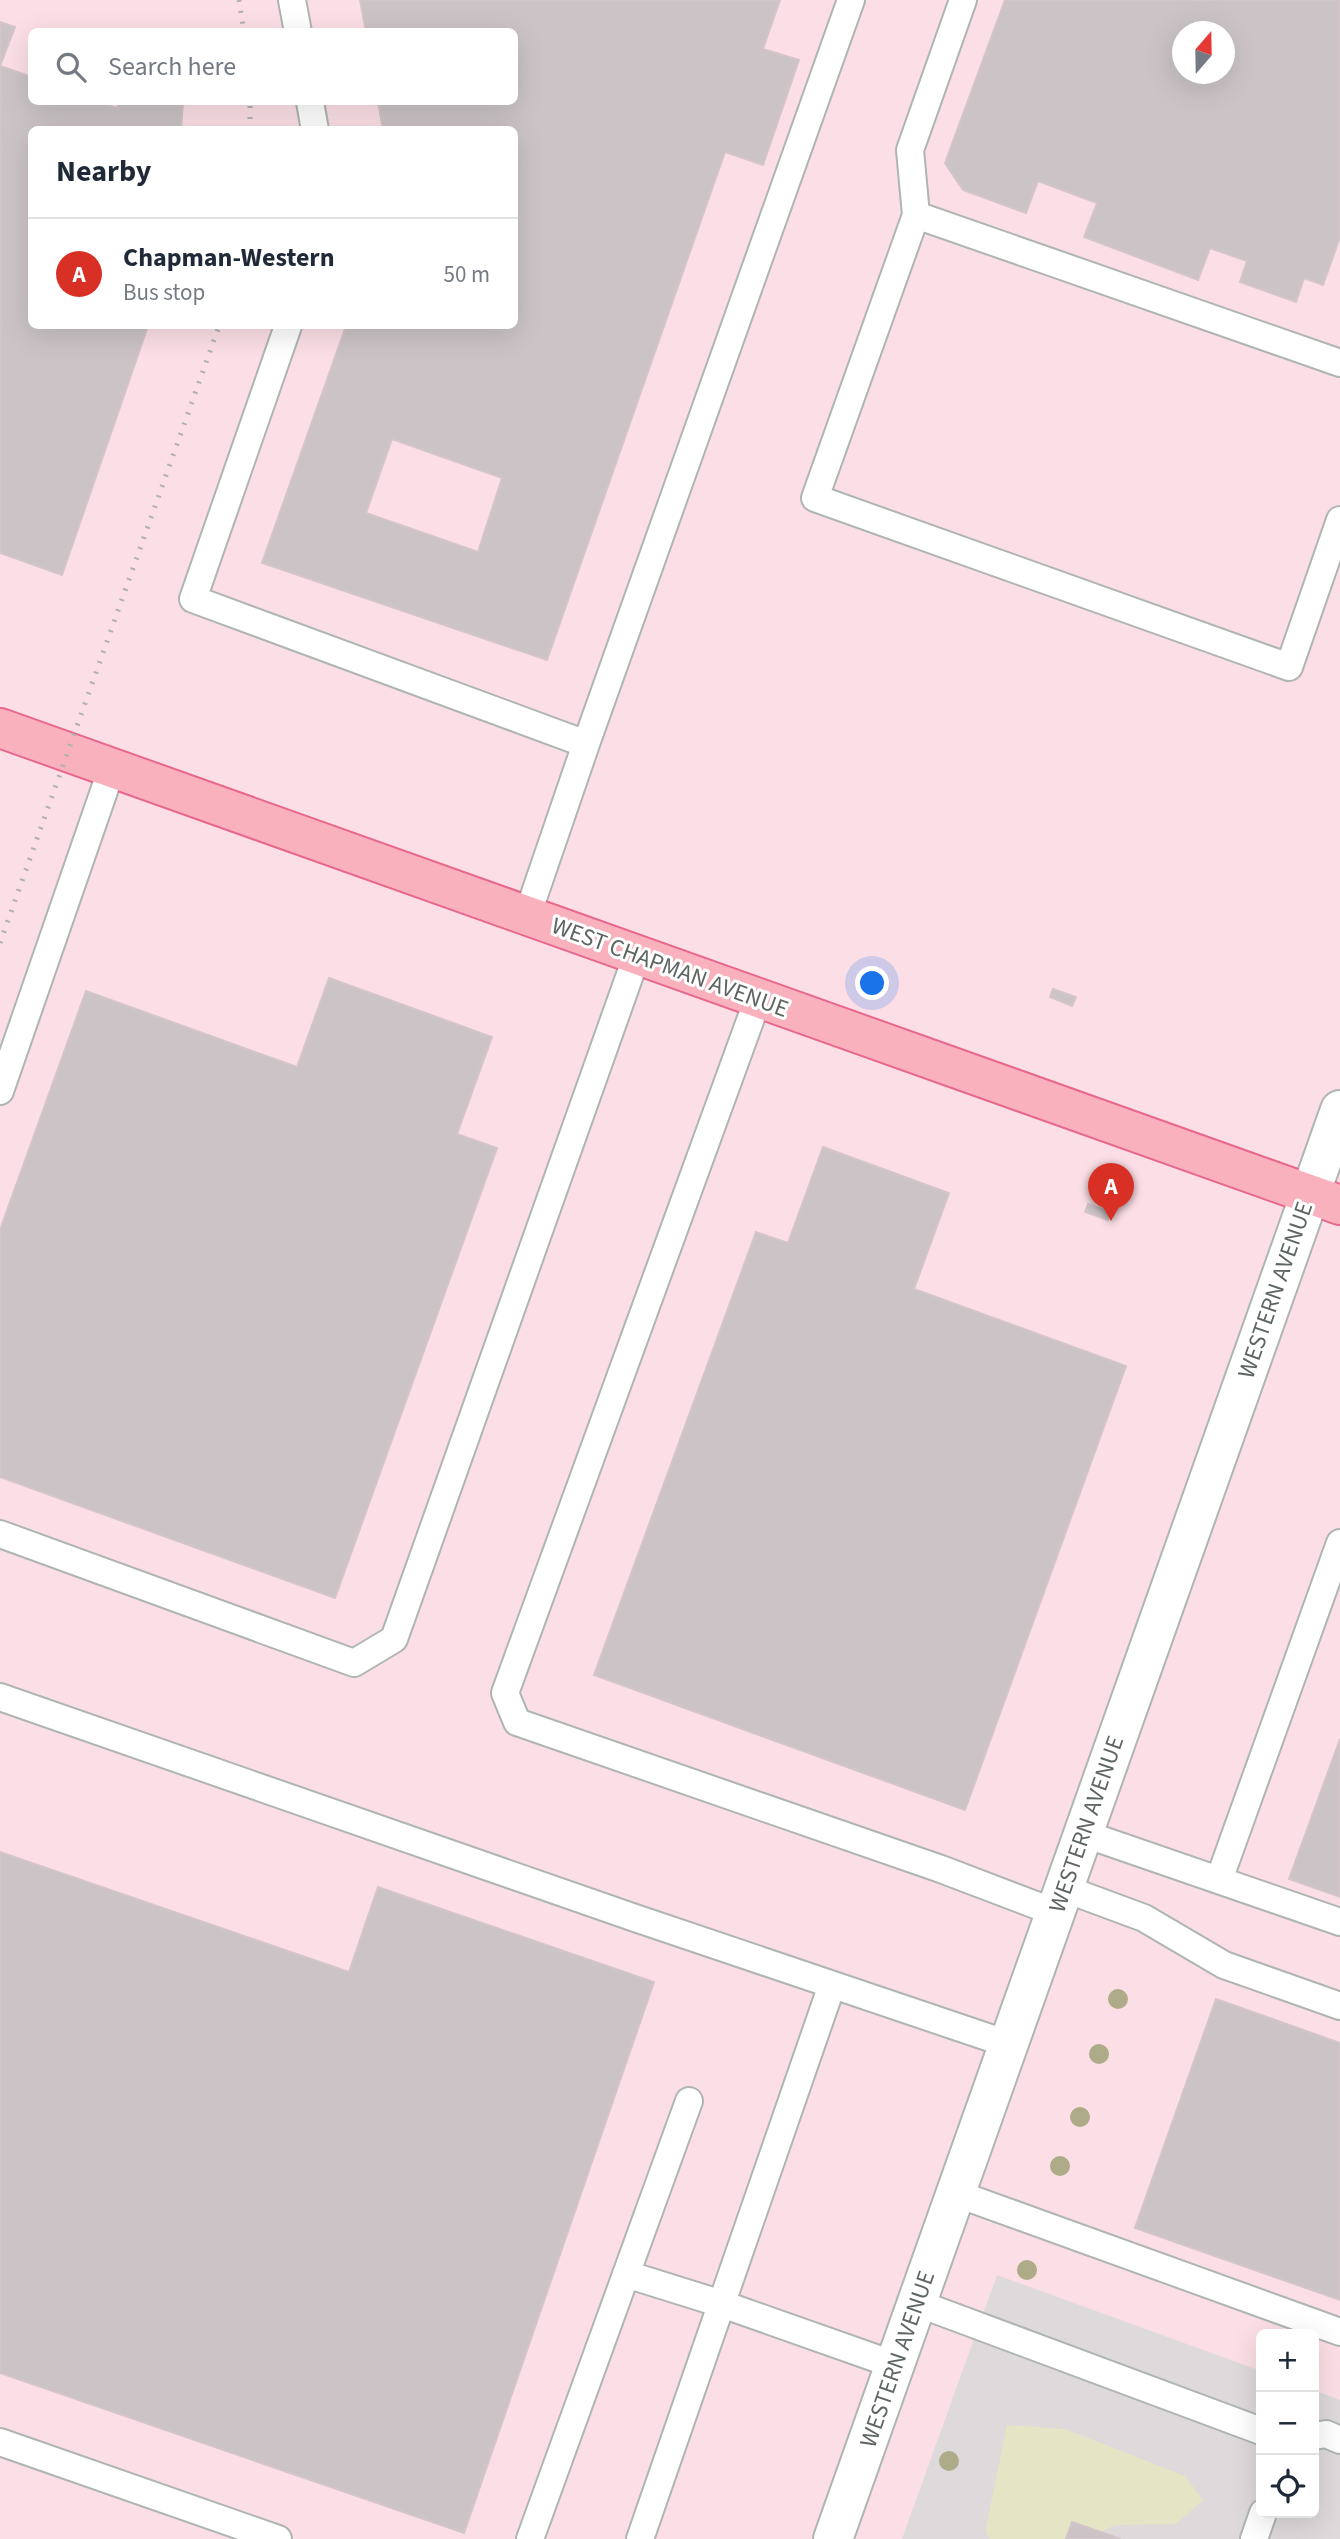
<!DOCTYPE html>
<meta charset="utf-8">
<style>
body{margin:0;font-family:"Source Sans 3",sans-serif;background:#f6f6f7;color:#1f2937}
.controls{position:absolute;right:21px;bottom:21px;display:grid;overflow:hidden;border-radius:10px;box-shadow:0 7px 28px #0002}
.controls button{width:63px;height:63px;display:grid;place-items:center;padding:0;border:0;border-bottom:2px solid #e0e1e3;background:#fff;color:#1f2937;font:35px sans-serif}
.compass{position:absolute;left:1172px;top:21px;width:63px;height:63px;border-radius:50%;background:#fff;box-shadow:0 7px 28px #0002;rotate:20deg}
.you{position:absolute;left:873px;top:984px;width:24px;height:24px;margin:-18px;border:5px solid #fff;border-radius:50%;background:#1a73e8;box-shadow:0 0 0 10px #1a73e833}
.badge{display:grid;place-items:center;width:46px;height:46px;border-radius:50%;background:#d93025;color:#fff;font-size:23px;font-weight:700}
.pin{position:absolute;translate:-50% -58px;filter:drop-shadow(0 2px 4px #0008)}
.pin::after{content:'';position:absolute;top:37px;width:24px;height:21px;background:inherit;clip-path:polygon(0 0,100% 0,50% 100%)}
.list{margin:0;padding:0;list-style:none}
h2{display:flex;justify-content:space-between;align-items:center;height:91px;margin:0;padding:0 28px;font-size:30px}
h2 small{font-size:23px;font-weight:400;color:#747a83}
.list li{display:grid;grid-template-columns:46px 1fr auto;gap:21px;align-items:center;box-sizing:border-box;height:112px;padding:0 28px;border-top:2px solid #e0e1e3}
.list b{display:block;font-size:26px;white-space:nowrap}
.list p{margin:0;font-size:23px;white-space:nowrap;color:#747a83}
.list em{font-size:23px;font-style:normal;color:#747a83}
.icon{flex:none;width:38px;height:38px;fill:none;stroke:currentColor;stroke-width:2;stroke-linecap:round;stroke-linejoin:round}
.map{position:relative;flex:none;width:1340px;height:2539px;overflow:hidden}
.search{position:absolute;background:#fff;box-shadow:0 7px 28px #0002;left:28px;top:28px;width:490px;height:77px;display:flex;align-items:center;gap:18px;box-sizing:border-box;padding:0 24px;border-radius:10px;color:#747a83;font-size:26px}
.panel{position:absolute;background:#fff;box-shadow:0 7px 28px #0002;left:28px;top:126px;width:490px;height:203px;border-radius:10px}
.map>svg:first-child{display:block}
.commercial{fill:#fcdfe6;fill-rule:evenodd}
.industrial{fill:#ded9da}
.green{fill:#e5e4c5}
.building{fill:#cbc3c5;stroke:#d4c5ca;stroke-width:2;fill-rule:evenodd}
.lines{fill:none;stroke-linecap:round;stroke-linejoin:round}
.service-casing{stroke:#afb5b3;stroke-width:30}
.tertiary-casing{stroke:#afb5b3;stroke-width:42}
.primary-casing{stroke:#e8678d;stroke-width:42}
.service{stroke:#fff;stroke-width:26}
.tertiary{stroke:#fff;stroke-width:38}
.primary{stroke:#fab1be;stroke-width:38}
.rail{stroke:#b0b2b1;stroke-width:5;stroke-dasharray:2 9;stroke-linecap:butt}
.tree{fill:#aeab88}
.labels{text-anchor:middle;stroke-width:6;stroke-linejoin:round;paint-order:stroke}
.street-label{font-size:24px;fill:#5e6662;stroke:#fff}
</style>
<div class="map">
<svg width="1340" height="2539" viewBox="0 0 1340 2539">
<rect width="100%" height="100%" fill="#efe7e9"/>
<!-- commercial -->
<path class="commercial" d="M0,0H1340V2539H0ZM32,32H514V102H32ZM1182,32H1224V74H1182ZM32,130H514V326H32ZM1261,2334H1314V2513H1261Z"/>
<!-- industrial -->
<path class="industrial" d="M997,2275L1261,2371V2513H1314V2390L1340,2400V2539H902Z"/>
<!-- green -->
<path class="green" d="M1007,2425L1065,2429L1185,2476L1203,2500L1176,2524L1115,2525L1086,2539H990L985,2532Z"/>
<!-- building -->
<path class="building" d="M360,0H780L763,49L799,60L763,165L725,152L547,660L262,563L346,326H514V130H383L378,102H514V32H366ZM392,439L502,478L478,552L366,513Z
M1005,0H1340V237L1323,285L1304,278L1296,302L1240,282L1247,261L1210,248L1198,280L1084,237L1097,203L1038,181L1026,213L963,190L945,163ZM1182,32H1224V74H1182Z
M0,22L15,27L0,66L32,77V102H98L117,108L119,102H183L181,130H32V326H148L62,575L0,553Z
M329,978L492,1037L457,1134L497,1148L335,1598L0,1477V1230L86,991L297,1067Z
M1053,989L1076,997L1072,1006L1050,997Z
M823,1147L949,1193L914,1289L1126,1366L965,1810L594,1675L756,1232L788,1243Z
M1088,1204L1111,1212L1108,1220L1085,1212Z
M1340,1739V1897L1289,1879Z
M0,1852L349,1972L378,1887L654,1982L464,2533L0,2373Z
M1216,1999L1340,2043V2300L1135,2228Z
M1072,2522L1121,2539H1066Z"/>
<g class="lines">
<!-- service casing -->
<g class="service-casing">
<path id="service" d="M292,0L298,32
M963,0L910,150L916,215L815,498L1289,667L1340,520
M310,102L315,130
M916,215L1340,363
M288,326L193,599L586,744L851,0
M527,916L586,744
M758,999L505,1693L517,1722L941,1869L1054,1912
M0,1091L112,768
M0,1534L354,1663L394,1639L637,955
M0,1697L635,1918L1008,2044
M1082,1833L1340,1922
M1219,1880L1340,1543
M1063,1888L1144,1918L1224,1965L1340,2006
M955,2193L1340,2332
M626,2274L722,2304L895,2365
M917,2303L1261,2431
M1314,2436L1326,2434L1340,2440
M0,2442L278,2539
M530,2539L689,2101
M640,2539L832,1985
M1254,2539L1263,2513"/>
</g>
<!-- tertiary casing -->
<g class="tertiary-casing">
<path id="tertiary" d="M833,2539L1340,1110"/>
</g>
<!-- primary casing -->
<g class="primary-casing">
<path id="primary" d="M0,728L1340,1205"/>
</g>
<!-- service -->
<use href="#service" class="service"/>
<!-- tertiary -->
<use href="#tertiary" class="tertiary"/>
<!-- primary -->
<use href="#primary" class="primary"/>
<!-- rail -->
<path class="rail" d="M239,0L244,32
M250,130V102
M0,943L219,326"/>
</g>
<!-- trees -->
<g class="tree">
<circle cx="1118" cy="1999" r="10"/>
<circle cx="1099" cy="2054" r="10"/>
<circle cx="1080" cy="2117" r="10"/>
<circle cx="1060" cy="2166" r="10"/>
<circle cx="1027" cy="2270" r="10"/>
<circle cx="949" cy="2461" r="10"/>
</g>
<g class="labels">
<!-- street labels -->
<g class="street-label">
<text transform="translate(670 967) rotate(20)" y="8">WEST CHAPMAN AVENUE</text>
<text transform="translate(1275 1290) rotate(-71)" y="8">WESTERN AVENUE</text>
<text transform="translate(1086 1824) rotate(-71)" y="8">WESTERN AVENUE</text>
<text transform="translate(897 2359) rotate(-71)" y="8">WESTERN AVENUE</text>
</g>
</g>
</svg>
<div class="controls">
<button>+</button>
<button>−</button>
<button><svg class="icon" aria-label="locate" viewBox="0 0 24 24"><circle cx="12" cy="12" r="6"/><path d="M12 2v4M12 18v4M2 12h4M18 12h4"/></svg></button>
</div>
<svg class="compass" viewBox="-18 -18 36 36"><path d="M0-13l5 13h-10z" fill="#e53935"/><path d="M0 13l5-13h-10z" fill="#747a83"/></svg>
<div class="you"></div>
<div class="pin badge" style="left:1111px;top:1221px">A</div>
<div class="search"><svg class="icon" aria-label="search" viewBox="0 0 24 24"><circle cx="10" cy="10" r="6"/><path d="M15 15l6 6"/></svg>Search here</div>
<section class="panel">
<h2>Nearby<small></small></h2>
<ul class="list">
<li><span class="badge">A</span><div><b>Chapman-Western</b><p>Bus stop</p></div><em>50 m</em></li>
</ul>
</section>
</div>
